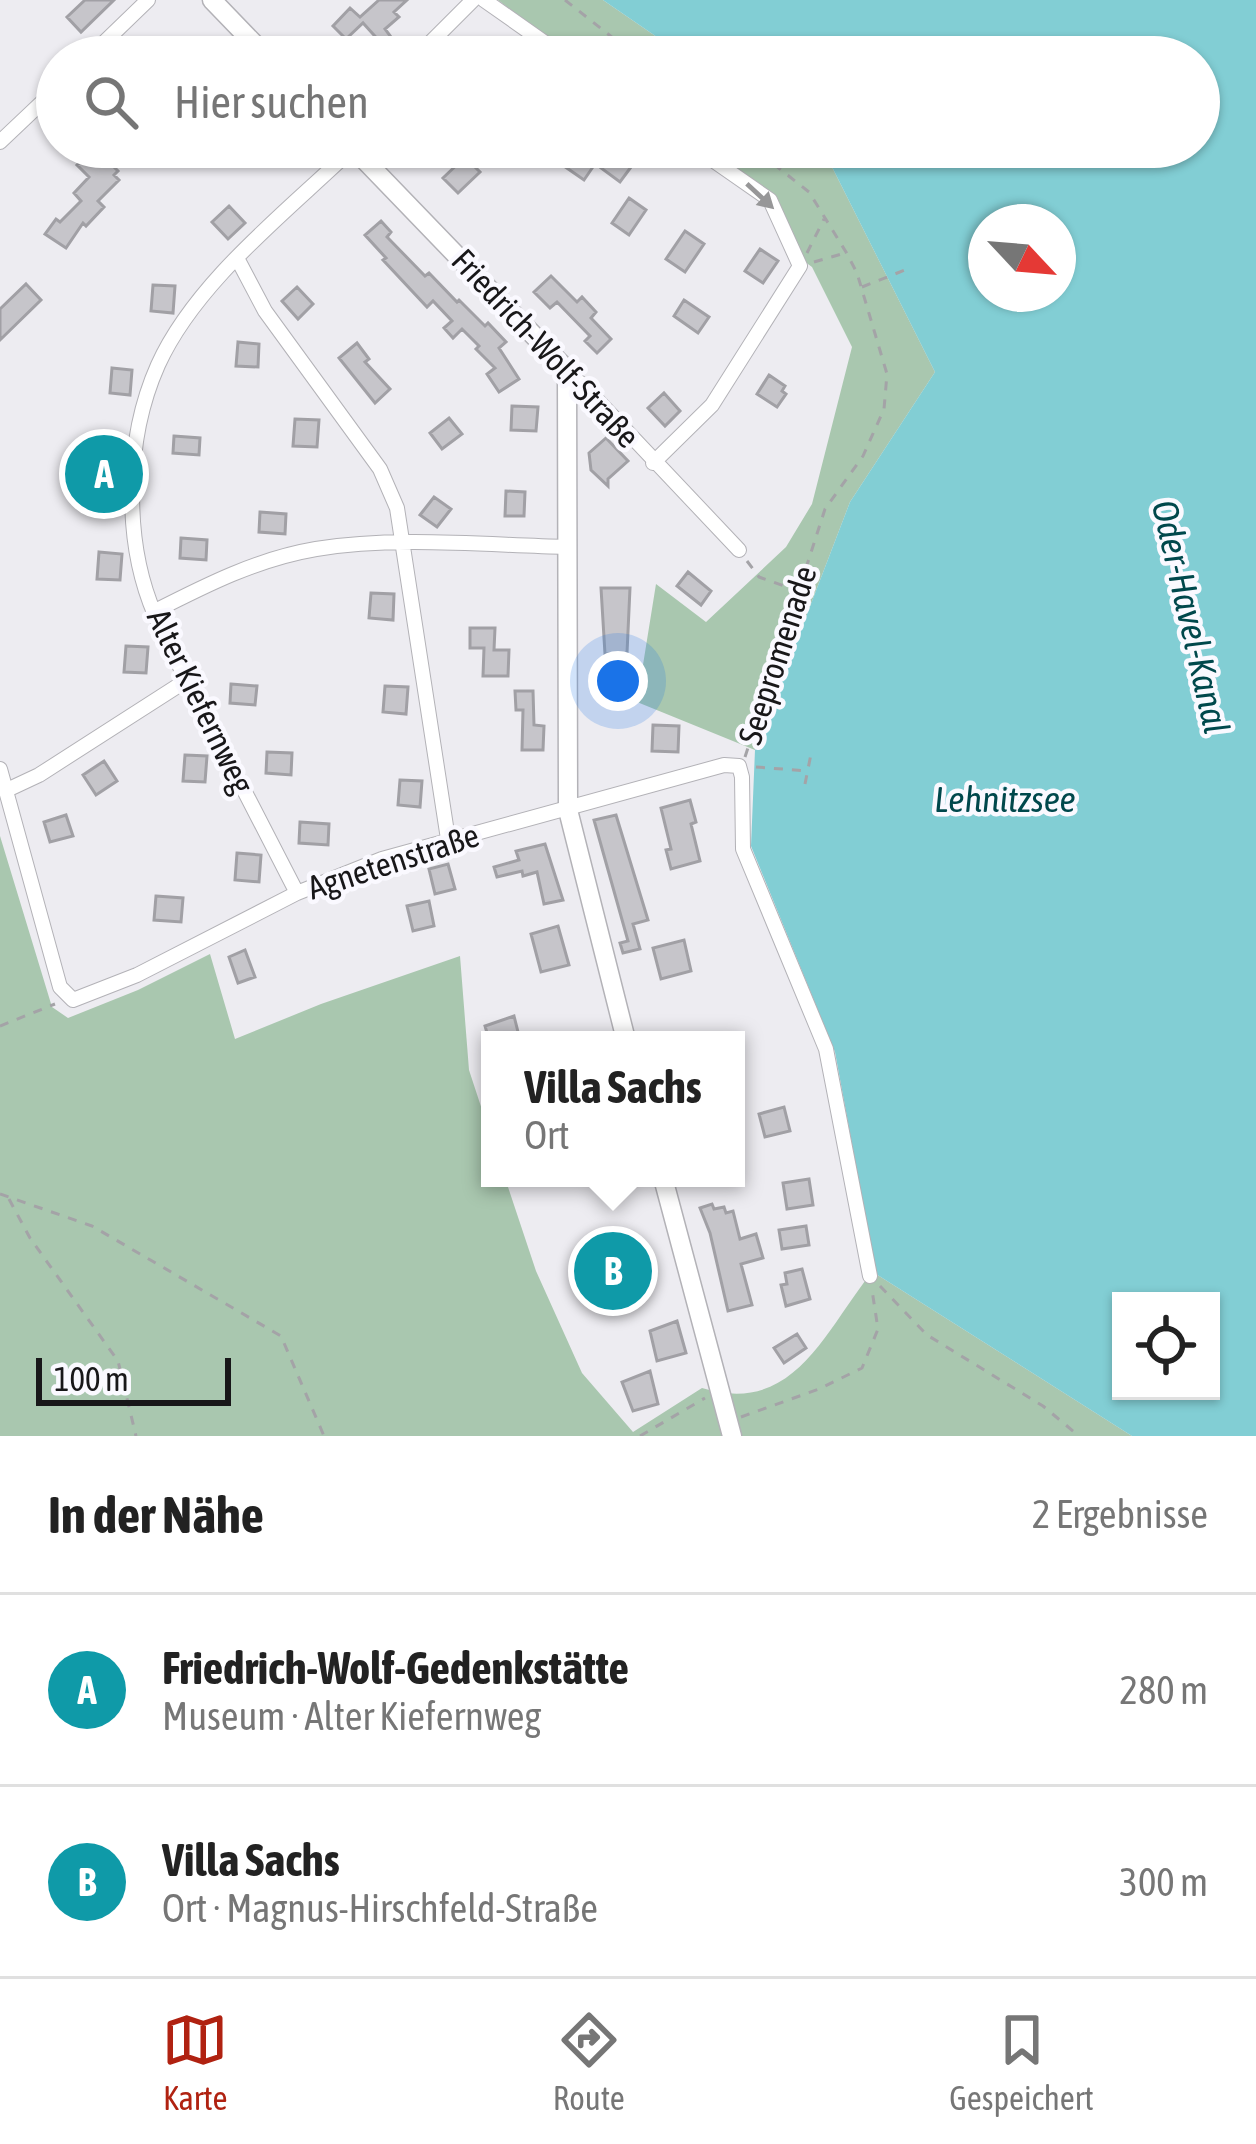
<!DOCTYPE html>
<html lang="de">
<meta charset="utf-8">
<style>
body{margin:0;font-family:"Asap Condensed",sans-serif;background:#f2f2f2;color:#222}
.controls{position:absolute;right:36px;bottom:36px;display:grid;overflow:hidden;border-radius:0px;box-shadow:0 3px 9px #0004}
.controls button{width:108px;height:108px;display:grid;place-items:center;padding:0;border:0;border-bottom:3px solid #e0e0e0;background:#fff;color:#222;font:60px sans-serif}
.compass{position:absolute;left:968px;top:204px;width:108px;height:108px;border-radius:50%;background:#fff;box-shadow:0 3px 9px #0004;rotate:116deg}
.scale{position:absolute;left:36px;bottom:30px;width:195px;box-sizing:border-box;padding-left:12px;border:6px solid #181719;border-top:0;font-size:33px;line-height:42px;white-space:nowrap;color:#181719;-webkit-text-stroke:9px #faf9ff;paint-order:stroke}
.you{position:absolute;left:618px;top:681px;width:42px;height:42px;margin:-30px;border:9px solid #fff;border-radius:50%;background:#1a73e8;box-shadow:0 0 0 18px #1a73e833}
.badge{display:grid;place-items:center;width:78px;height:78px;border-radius:50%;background:#b02211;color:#fff;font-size:39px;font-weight:700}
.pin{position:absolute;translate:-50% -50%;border:6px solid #fff;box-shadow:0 3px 12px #0006}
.popup{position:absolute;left:481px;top:1031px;width:264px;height:156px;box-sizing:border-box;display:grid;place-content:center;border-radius:0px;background:#fff;filter:drop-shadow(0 3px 9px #0005);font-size:39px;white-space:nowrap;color:#767676}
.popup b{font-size:45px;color:#222}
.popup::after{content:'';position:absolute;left:50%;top:100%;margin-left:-24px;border:24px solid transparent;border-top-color:#fff}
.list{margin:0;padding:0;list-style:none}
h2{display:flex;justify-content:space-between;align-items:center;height:156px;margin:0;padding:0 48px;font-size:51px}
h2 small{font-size:39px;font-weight:400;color:#767676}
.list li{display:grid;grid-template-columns:78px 1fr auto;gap:36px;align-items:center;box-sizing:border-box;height:192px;padding:0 48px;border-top:3px solid #e0e0e0}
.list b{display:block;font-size:45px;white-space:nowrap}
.list p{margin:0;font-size:39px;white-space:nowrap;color:#767676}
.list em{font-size:39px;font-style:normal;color:#767676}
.icon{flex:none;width:66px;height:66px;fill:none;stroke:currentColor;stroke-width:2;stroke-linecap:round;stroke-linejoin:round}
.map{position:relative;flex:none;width:1256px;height:1436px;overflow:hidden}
.search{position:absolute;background:#fff;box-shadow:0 3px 9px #0004;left:36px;right:36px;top:36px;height:132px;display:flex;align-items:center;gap:30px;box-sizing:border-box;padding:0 42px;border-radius:66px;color:#767676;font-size:45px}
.sheet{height:540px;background:#fff}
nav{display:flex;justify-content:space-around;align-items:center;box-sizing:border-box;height:168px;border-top:3px solid #e0e0e0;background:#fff;font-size:33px;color:#767676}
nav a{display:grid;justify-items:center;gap:6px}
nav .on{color:#b02211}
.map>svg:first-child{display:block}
.green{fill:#a9c7af}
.water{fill:#82ced4;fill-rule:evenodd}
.building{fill:#c6c5ca;stroke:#a1a0a5;stroke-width:3}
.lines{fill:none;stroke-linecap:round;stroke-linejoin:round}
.street-casing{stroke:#b3b2b7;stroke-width:16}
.secondary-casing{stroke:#b3b2b7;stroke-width:21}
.path{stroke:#a4a3a7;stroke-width:3;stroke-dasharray:9 9;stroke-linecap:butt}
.street{stroke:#fff;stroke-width:14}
.secondary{stroke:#fff;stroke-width:18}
.oneway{fill:#979798}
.labels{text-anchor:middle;stroke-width:9;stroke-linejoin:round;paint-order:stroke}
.street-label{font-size:33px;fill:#181719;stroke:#faf9ff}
.water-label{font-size:36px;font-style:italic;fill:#00484c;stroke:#faf9ff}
</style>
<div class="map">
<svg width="1256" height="1436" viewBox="0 0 1256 1436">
<rect width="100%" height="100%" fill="#edecf1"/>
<!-- green -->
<path class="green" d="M498,0H603L686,57H571Z
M686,147H816L825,153L935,372L850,502L755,750L637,702L656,584L706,622L786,547L812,504L852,347L812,267L789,250L766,205Z
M0,836L52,1007L68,1018L138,990L210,954L235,1039L321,1004L460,956L469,1070L490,1134V1178H505L536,1271L582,1373L633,1432L702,1388C789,1415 821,1340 865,1281L876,1274L1132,1436H0Z"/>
<!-- water -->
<path class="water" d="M603,0H1256V1436H1132L876,1274L835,1052L751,846L755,750L850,502L935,372L825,153L816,147H1199V57H686ZM986,222H1058V294H986ZM1121,1301H1211V1391H1121Z"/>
<!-- building -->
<path class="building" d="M85,0H114L81,32L67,17Z
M379,0H407L394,12L399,17L385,29L391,37L382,44L363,23L346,39L333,26L350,8L360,17Z
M577,147L597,161L584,180L564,166Z
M614,149L634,163L620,182L601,168Z
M91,152L101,162L105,158L118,171L114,175L119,180L98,201L104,207L86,226L83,223L66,248L45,234L56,219L60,222L81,201L74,193L89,177L77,165Z
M465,157L480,172L458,193L443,178Z
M629,198L646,210L629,235L612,223Z
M229,206L245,223L228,239L212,222Z
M381,221L391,232L387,237L425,276L429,273L457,302L459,300L485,326L488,323L506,342L499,348L519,379L499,392L487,374L495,368L476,349L479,346L462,329L453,338L444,328L452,321L433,301L427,307L383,260L386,258L365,235Z
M685,231L704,244L685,272L666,259Z
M760,249L778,261L763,283L745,271Z
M551,276L577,302L582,297L596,312L591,318L611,339L597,353L585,341L590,336L557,302L550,308L534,292Z
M26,284L41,300L0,340V309Z
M153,285L175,286L173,313L151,311Z
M297,287L313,304L298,319L282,301Z
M684,300L709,317L698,333L674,316Z
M238,342L259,344L258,367L236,366Z
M357,343L369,359L365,362L390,389L375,403L339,358Z
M112,368L132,370L130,395L110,393Z
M769,375L785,386L782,391L786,394L777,407L757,394Z
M664,393L680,411L665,426L648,408Z
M512,406L538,407L536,431L511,430Z
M449,418L462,434L442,449L430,433Z
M295,419L319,420L317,447L293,446Z
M174,436L200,438L199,455L173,453Z
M606,438L628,461L608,479V486L591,470L589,453Z
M94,459L117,461L114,488L92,487Z
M506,491L525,492L524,516H505Z
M434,497L451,509L437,527L420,515Z
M260,512L286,514L285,534L259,532Z
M181,538L207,540L206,560L180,558Z
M99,552L122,554L120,580L97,579Z
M688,572L711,591L701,605L677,586Z
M601,588H630L627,653L605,654Z
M371,593L394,594L393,620L369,618Z
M470,628H495L494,650H509L508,676H483L484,648H470Z
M126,646L148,647L146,673L124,672Z
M231,684L257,686L255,705L230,703Z
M385,686L408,687L406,714L383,712Z
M515,691H533L534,725L544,726L543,750H522L523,710H516Z
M653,725L679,726L678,752L652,751Z
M267,752L292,753L291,775L266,773Z
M185,755L207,756L205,782L183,781Z
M104,761L117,781L96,795L83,775Z
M400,780L422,781L420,807L398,805Z
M690,800L696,822L691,824L700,861L671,869L666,850L671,849L661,808Z
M66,815L73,836L50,842L44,822Z
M616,815L648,920L633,924L640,949L623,953L620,943L628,941L594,820Z
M300,822L329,824L328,845L299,843Z
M545,844L563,900L544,904L537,872L523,876L522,871L497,877L494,867L519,860L516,851Z
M237,853L261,855L259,882L235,880Z
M448,864L455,889L435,894L429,869Z
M156,896L183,898L181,922L154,920Z
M429,901L434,926L413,931L407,906Z
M558,926L569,965L541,972L531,934Z
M684,940L691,971L661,979L653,948Z
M245,950L255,977L238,983L229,957Z
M514,1016L520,1040H489L485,1026Z
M784,1107L790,1131L765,1137L759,1114Z
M809,1179L813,1205L787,1209L783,1183Z
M712,1204L714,1209L724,1207L726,1213L733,1211L740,1239L756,1234L763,1258L741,1264L752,1305L728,1311L710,1233L700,1208Z
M806,1226L809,1245L782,1249L779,1230Z
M620,1236L634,1268L632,1281L636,1297L608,1304L605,1289L597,1291L590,1265L598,1263L595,1242Z
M802,1269L810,1299L786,1306L781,1285L787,1284L785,1273Z
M677,1321L686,1353L657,1361L650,1331Z
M797,1334L806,1348L784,1363L774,1348Z
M650,1371L658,1404L633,1411L622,1382Z"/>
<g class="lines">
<!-- street casing -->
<g class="street-casing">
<path id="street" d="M484,0L565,57
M89,57L148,0
M416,57L473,0
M0,142L57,88
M237,258L265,311L380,469L397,508L448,839
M569,382H579L584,386L739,550
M653,463L712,405L800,266L770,200L694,147
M153,612C206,585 257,559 316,549C397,536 484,545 566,547
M0,769L60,987L73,1000L137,975L297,893L382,859L724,765L739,766L742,777L743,849L826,1049L870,1276
M7,790L39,775L187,680
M297,893C269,838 241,784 213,730C193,692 172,654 155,615C123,541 125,439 158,365C196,281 288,211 353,148"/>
</g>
<!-- secondary casing -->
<g class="secondary-casing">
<path id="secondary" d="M212,0L267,57
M352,147L567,370L568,810L626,1040
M663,1178L732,1436"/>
</g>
<!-- path -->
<path class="path" d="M565,0L637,57
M807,253L824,219
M814,262L845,253
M862,287L910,268
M747,561L759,577L798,591
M745,757L825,509L863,456L884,409L887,374L857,273L846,252L809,192L752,147
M756,767L808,771
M805,784L811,754
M0,1026L55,1004
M0,1194L92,1226L281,1336L324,1436
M9,1199L30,1238L118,1361L136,1436
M880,1286L927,1335L1043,1406L1079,1436
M741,1417L819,1389L862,1368L878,1329L872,1290
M640,1436L705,1398"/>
<!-- street -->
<use href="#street" class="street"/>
<!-- secondary -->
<use href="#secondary" class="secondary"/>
</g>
<!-- one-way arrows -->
<defs><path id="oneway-solid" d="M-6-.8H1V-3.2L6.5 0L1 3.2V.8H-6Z" transform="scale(3)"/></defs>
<use class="oneway" href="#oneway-solid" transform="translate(760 196) rotate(43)"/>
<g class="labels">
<!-- street labels -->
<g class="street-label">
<text transform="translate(546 348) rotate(47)" y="12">Friedrich-Wolf-Straße</text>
<text transform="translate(777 655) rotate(-72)" y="12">Seepromenade</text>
<text transform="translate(201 701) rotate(64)" y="12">Alter Kiefernweg</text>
<text transform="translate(393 861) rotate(-18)" y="12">Agnetenstraße</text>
</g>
<!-- water labels -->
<g class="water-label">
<text transform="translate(1191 617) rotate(77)" y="13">Oder-Havel-Kanal</text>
<text x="1005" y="812">Lehnitzsee</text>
</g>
</g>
</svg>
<div class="controls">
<button><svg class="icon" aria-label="locate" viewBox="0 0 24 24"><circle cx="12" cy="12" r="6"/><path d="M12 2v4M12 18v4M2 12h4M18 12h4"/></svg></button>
</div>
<svg class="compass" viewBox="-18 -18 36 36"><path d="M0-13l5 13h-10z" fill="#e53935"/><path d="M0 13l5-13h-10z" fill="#767676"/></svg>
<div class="scale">100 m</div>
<div class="you"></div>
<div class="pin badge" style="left:104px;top:474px;background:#0f9aa8">A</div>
<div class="pin badge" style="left:613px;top:1271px;background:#0f9aa8">B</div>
<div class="popup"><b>Villa Sachs</b>Ort</div>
<div class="search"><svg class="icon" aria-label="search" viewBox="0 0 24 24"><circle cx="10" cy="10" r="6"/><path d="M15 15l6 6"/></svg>Hier suchen</div>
</div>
<section class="sheet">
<h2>In der Nähe<small>2 Ergebnisse</small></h2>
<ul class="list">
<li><span class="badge" style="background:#0f9aa8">A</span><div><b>Friedrich-Wolf-Gedenkstätte</b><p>Museum · Alter Kiefernweg</p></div><em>280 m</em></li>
<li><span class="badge" style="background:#0f9aa8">B</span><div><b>Villa Sachs</b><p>Ort · Magnus-Hirschfeld-Straße</p></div><em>300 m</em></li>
</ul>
</section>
<nav>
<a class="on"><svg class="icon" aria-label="map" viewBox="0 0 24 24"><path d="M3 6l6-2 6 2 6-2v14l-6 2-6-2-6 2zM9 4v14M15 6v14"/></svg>Karte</a>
<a><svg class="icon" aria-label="directions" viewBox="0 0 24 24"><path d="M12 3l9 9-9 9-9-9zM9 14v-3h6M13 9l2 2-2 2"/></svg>Route</a>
<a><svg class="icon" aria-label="saved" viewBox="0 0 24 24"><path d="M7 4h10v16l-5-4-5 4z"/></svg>Gespeichert</a>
</nav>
